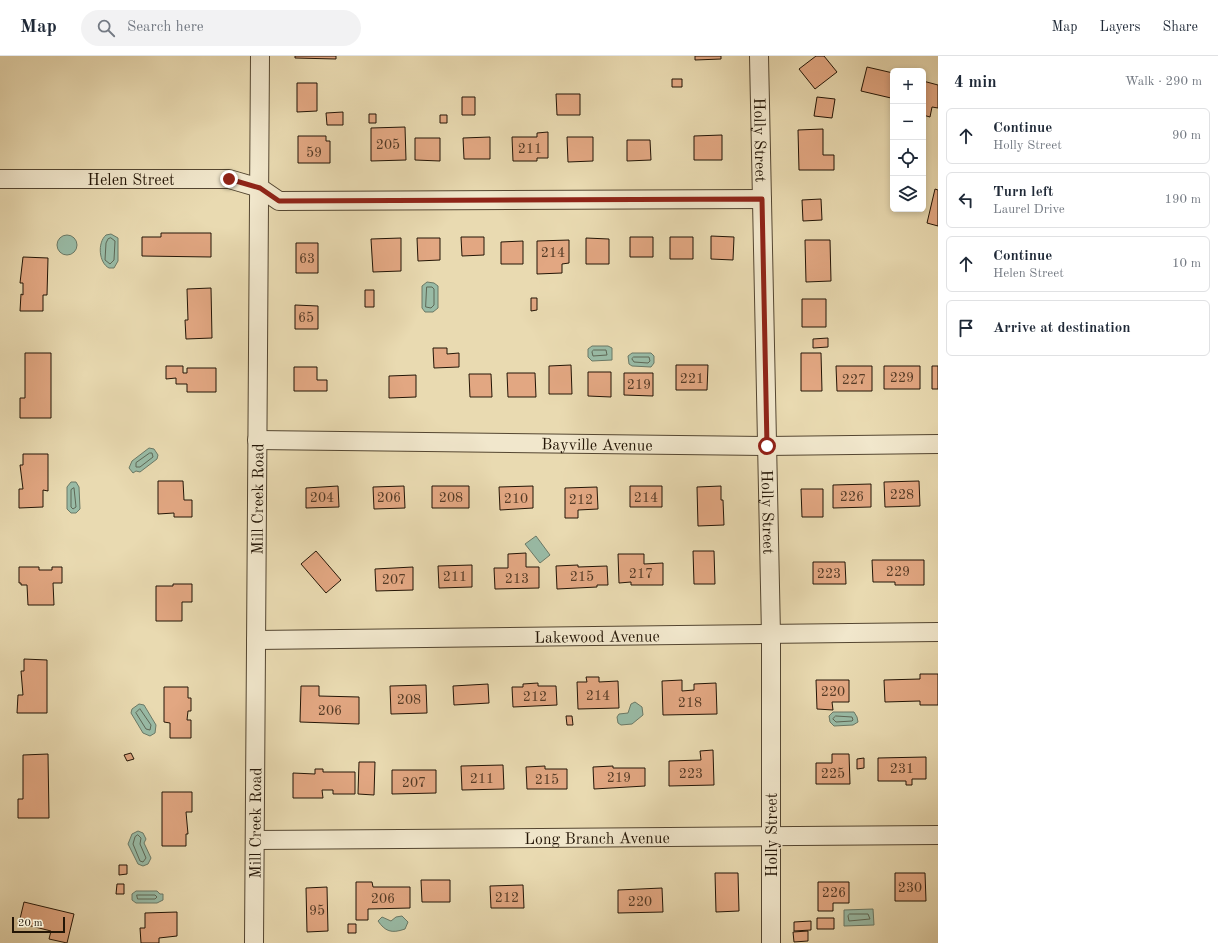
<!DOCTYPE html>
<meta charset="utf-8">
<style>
body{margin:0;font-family:"Old Standard TT",serif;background:#f2f2f3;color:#1f2937}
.controls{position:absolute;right:12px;top:12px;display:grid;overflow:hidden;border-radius:6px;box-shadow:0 2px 6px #0003}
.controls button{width:36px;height:36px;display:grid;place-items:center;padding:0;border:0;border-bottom:1px solid #e0e1e3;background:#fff;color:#1f2937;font:20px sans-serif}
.scale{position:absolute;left:12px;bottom:10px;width:53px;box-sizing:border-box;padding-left:4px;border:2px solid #231506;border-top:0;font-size:11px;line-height:14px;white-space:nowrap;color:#231506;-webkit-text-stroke:3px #f1e7cc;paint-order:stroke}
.stop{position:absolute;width:12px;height:12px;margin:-9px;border:3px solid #8f2418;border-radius:50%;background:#fff}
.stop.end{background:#8f2418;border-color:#fff;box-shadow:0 1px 4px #0008}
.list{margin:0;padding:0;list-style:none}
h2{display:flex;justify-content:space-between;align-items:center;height:52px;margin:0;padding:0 16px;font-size:17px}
h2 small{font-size:13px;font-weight:400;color:#747a83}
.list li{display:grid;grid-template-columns:26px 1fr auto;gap:12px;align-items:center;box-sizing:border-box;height:56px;margin:0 8px 8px;padding:0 8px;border:1px solid #e0e1e3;border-radius:6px}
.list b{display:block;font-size:15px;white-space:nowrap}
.list p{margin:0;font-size:13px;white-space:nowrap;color:#747a83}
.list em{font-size:13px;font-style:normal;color:#747a83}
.icon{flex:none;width:22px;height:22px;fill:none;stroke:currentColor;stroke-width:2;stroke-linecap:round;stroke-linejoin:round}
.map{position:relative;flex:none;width:938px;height:887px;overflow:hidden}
header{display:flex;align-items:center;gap:24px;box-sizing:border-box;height:56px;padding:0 20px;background:#fff;border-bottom:1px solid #e0e1e3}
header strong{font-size:19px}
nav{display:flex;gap:22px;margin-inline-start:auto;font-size:14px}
.search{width:280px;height:36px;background:#f2f2f3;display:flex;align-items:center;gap:10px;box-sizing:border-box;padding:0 14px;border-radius:22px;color:#747a83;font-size:15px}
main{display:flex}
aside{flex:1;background:#fff}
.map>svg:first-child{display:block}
.water{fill:#99bba6;stroke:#6a7966}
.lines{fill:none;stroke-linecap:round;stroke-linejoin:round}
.shore{stroke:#5e6856;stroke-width:1}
.building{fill:#e2a782;stroke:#231506}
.minor-casing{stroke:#544631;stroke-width:20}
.minor{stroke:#f1e7cc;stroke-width:18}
.route{stroke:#8f2418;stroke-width:5}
.labels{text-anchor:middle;stroke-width:3;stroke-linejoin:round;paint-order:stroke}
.number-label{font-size:14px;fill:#533a25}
.street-label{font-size:16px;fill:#231506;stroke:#f1e7cc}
</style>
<header>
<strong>Map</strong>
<div class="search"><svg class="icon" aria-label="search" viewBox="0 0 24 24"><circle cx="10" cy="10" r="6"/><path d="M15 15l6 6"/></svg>Search here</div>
<nav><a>Map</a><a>Layers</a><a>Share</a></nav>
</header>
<main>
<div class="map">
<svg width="938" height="887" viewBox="0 0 938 887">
<rect width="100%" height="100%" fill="#e9dab1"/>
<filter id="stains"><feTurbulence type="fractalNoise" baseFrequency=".005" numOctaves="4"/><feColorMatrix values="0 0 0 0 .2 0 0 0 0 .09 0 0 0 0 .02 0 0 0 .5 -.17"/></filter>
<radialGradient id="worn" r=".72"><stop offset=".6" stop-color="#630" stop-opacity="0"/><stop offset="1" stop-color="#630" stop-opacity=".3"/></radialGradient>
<!-- water -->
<path class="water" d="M111,178L118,182V205L114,212H109C99,207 97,187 106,179Z
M57 189a10 10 0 1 1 20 0a10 10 0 1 1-20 0Z
M427,226L434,227L438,230V252L433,256H425L422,252V230Z
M592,290H608L612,292V304L592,305L588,301V293Z
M632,297H651L654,300V307L651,311L632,310L629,308L628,300Z
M149,392L154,393L158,399L157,403L140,416L136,415L133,417L129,412L132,405Z
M71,426H76L79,431L80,453L76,457H71L67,453V431Z
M536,480L550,499L540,507L525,488Z
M635,646L642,651L643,659L632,668L621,669L618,667L617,661L619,658L628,657L631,648Z
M139,648L144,649L156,669L155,677L150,680L143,677L131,657L132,653Z
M833,656H854L857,661L858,666L853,669L834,670L830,666L829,660Z
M138,775L143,777L146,783L144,787L151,802L148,808L143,810L138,808L128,788L132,778Z
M136,835H157L160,838H163V844L157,847H136L132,844V838Z
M873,853L874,869L844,870V854Z
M402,860L408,866L405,873C391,878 385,875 378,865L382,861L391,865L396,861Z"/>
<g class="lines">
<!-- shore -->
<path class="shore" d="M111,182L115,185L114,204L110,208L105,204L106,187L108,183Z
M427,231H432L434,233V249L431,252L426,251Z
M594,294H606L607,299L593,300L592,296Z
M634,301H649L650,305L648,307L634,306L632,303Z
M150,397H152L153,401L140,411H136V407Z
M74,432L76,451L73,453L71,451V434Z
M140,653L151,669L150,674L146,673L136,657Z
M836,660L852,661L853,664L852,665L836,666L833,663Z
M138,779L141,782L140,788L146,802L143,806L140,805L133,788L135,781Z
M137,839H155L157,841L155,843H138Z
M850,858H868L870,863L849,865L848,860Z"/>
</g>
<!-- building -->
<path class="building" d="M295,0H336V3L295,2Z
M695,0H721V3L695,4Z
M816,0H824L837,16L815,33L799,13Z
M867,11L893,17L891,42L861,35Z
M672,23H682V31H672Z
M923,25L938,29V52L932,51L930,61L923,59Z
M297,27H317V55L297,56Z
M556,38H580V59H557Z
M462,41H475V59H462Z
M817,41L835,43L832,62L814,60Z
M343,56V69H327L326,57Z
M369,58H376V67H369Z
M440,59H447V67H440Z
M405,71L406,104L371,105V72Z
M823,73V99H834V114H799L798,74Z
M548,76V102H537V105H513L512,81H537V77Z
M722,79V104H694V80Z
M298,80H326V85H330V107H298Z
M490,81V103H464L463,82Z
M567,81H593V105L568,106Z
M415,82H440V105L415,104Z
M627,84H650L651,104L627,105Z
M935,133L938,134V170L927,167Z
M821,143L822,164L803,165L802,144Z
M161,177H211V201L142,200V181H161Z
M711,180L734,181L733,204L711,203Z
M461,181H484V199L462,200Z
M630,181H653V201H630Z
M670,181H693V203H670Z
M401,182V215L373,216L371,183Z
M417,182H440V204L418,205Z
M586,182L609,183V208H586Z
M569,184V207L562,208V217L537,218V185Z
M805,184H830L831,225L806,226Z
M523,185V208H501V186Z
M296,187H318V217H296Z
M23,201L48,202L47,239H43V255H20L21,238L23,239V227H20Z
M211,232L212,282L186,283L185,264H188L187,233Z
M365,234H374V251H365Z
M531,242H537V254L531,255Z
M802,243H826V271H802Z
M295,249L318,250V273H295Z
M828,282V291L813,292V283Z
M433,292H447V298L459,297V311L434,312Z
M25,297H51V362H20V342H25Z
M801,297H821L822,335H801Z
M571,309L572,338H549V310Z
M676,309H708L707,334H676Z
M166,310H183V317H187V312H216V336H187V328H176V322L166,323Z
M836,310H872V335H837Z
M884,310H920V333H884Z
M932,310H938V333H932Z
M294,311H317V324H327V335H294Z
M588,316H611V341L588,340Z
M507,317H535L536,341H508Z
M624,317H653V340L624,339Z
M469,318H491L492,341H470Z
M416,319V341L389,342V320Z
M23,398H48V435L43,434V451L19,452V433H23L20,409H23Z
M158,425H183L184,444H192V461H174V457L158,458Z
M919,425L920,450L885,451L884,426Z
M871,428V451L833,452V429Z
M338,430L339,451L306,452V432Z
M404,430L405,452L374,453L373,431Z
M432,430H469V452H432Z
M533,430V452L500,454L499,431Z
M630,430H662V451H630Z
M721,430V444H723L724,469L698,470L697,431Z
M597,431L598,453L578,454V462H565V432Z
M801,433H823V461H802Z
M316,495L341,524L326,537L301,508Z
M693,495H714L715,528H694Z
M526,497V511H539V532L495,533L494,512H508V498Z
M618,498H644V508L663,507V529H631V526L619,527Z
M872,504H924V529H895V526H873Z
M813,506H845L846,528H813Z
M472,509V531L439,532L438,510Z
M578,509V511L607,510L608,529H597V531L557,533L556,510Z
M19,511H39V514H52V511H62V527H53L54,549H28L27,529H21V527H19Z
M413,511V534L376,535L375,513Z
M173,528H192V546H182V565H156V530H173Z
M24,603L47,604V657H17L18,639H23L21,615H24Z
M920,618H938V649H920V645L885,646L884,624L920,623Z
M586,621H599V626L618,625L619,652L578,653L577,626H587Z
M682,624V635L694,634V628L716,627L717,658L663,659L662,625Z
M816,624H849V646H832L833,654L817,653Z
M538,627V630H556L557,649L513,651L512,631H523V628Z
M488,628L489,647L454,649L453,630Z
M426,629L427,657L391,658L390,630Z
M301,630H319V640L359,641V668L300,666Z
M164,631H188V642H191V655H188L187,664H191V682H170V667L164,666Z
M566,660H572L573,669H567Z
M713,694L714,729L669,730V705L701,704L700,695Z
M131,697L134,703L127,705L124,699Z
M48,698L49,762H18V743H23V699Z
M832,698H849L850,728H816V707H832Z
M926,701V723H912V729H906V725H878V702Z
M864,702V712L857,713V703Z
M359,706H375L374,739L358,738Z
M503,709L504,733L462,734L461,710Z
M545,710V713H567V733H527L526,711Z
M613,710V712H645V730L594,733L593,711Z
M315,713H323V716H355V738H333V734H322L323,742H293V717L315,718Z
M392,714H436V737L392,738Z
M162,736H192V756H186L188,778H186V790H162Z
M119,809H127V818L119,819Z
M715,817H738L739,855L716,856Z
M895,817H925L926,845H895Z
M421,824H450V846H422Z
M356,826H372L373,831H410V852L368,853V864H356Z
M818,826H849V847H833V855H818Z
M117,828H124V838H116Z
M523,829L524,852H491L490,830Z
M327,831L328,875L307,876L306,832Z
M662,832L663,856L618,857V834Z
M24,846L74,858L67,887L49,883L51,875L19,867Z
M177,856V880L159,882V887H141L140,872H145V857Z
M817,862H834V873H817Z
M811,865V874L794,875V866Z
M348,868H356V877H348Z
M808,875V885L794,886L793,876Z"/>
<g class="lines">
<!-- minor casing -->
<g class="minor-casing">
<g id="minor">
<path id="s1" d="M759,0L771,579V887"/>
<path id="s2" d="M0,123H229L260,132L279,145L762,143"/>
<path id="s3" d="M257,384L767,390L938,388"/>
<path id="s4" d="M256,584L938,576"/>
<path id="s5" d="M255,784L938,779"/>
<path id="s6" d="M254,887L260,0"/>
</g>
</g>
<!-- minor -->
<use href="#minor" class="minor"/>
</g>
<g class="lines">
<!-- route -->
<path class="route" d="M229,123L260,132L279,145L762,143L767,390"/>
</g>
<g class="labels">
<!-- number labels -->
<g class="number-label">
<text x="388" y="93">205</text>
<text x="530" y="97">211</text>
<text x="314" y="101">59</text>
<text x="553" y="201">214</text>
<text x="307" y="207">63</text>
<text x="306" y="266">65</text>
<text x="902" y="326">229</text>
<text x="692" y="327">221</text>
<text x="854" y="328">227</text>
<text x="639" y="333">219</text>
<text x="902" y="443">228</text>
<text x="852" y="445">226</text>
<text x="322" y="446">204</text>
<text x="389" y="446">206</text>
<text x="451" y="446">208</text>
<text x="646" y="446">214</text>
<text x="516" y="447">210</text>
<text x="581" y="448">212</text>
<text x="898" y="520">229</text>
<text x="641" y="522">217</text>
<text x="829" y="522">223</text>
<text x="455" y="525">211</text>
<text x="582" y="525">215</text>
<text x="517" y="527">213</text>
<text x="394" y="528">207</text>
<text x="833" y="640">220</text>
<text x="598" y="644">214</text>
<text x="535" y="645">212</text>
<text x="409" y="648">208</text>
<text x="690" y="651">218</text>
<text x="330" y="659">206</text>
<text x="902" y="717">231</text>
<text x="691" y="722">223</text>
<text x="833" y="722">225</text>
<text x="619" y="726">219</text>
<text x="482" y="727">211</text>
<text x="547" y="728">215</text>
<text x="414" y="731">207</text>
<text x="910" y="836">230</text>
<text x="834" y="841">226</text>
<text x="507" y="846">212</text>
<text x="383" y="847">206</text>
<text x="640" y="850">220</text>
<text x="317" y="859">95</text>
</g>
<!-- street labels -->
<g class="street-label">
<text dy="6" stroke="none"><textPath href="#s1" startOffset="84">Holly Street</textPath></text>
<text dy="6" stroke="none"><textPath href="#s2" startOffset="131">Helen Street</textPath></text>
<text dy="6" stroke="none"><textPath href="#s3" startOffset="340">Bayville Avenue</textPath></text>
<text dy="6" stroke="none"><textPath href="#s6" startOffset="444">Mill Creek Road</textPath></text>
<text dy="6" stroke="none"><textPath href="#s1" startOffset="456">Holly Street</textPath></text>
<text dy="6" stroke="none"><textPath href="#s4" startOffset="341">Lakewood Avenue</textPath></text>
<text dy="6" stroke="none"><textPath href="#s6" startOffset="120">Mill Creek Road</textPath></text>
<text transform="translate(771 779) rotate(-90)" y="6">Holly Street</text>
<text dy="6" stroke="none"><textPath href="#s5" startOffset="342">Long Branch Avenue</textPath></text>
</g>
</g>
<rect width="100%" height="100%" filter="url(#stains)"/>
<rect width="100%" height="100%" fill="url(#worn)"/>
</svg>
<div class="controls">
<button>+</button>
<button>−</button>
<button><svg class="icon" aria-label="locate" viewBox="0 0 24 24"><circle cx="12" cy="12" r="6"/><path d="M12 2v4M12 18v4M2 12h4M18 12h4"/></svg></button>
<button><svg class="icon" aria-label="layers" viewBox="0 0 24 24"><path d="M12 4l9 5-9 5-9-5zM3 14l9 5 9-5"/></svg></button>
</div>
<div class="scale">20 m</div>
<div class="stop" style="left:767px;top:390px"></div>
<div class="stop end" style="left:229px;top:123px"></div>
</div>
<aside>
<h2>4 min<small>Walk · 290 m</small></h2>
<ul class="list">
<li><svg class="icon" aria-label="ahead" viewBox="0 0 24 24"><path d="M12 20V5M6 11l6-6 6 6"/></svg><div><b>Continue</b><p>Holly Street</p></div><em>90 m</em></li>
<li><svg class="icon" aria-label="left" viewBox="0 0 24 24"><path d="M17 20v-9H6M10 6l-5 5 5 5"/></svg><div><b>Turn left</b><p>Laurel Drive</p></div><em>190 m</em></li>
<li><svg class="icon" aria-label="ahead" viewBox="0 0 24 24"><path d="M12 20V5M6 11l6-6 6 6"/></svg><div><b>Continue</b><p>Helen Street</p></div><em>10 m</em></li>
<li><svg class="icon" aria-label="arrive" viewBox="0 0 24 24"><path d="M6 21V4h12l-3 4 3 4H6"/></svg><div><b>Arrive at destination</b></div></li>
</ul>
</aside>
</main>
